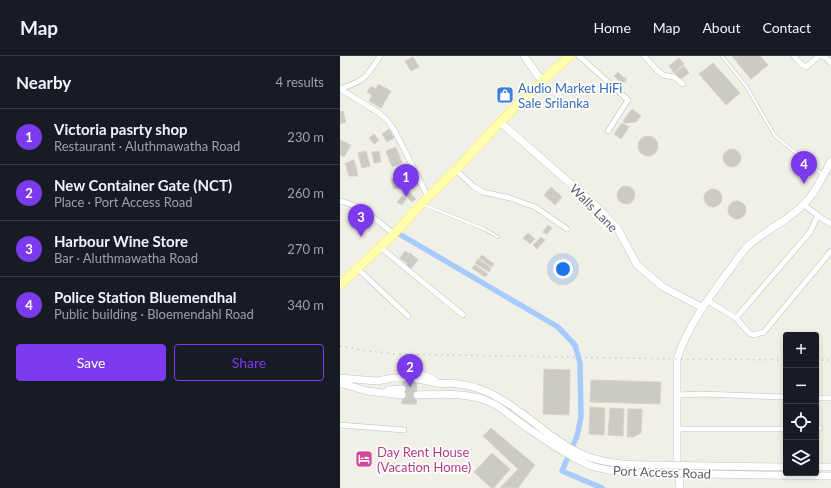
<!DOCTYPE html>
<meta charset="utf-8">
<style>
body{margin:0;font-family:Lato,sans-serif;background:#20242c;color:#f1f3f6}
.controls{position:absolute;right:12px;bottom:12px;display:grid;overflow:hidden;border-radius:4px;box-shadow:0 2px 6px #0003}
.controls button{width:36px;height:36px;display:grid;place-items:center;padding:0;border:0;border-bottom:1px solid #363941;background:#171b24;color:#f1f3f6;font:20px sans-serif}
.you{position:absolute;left:223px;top:213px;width:14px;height:14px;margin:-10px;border:3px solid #fff;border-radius:50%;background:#1a73e8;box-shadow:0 0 0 6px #1a73e833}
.badge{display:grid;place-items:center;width:26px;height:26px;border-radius:50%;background:#7c3aed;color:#fff;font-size:13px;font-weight:700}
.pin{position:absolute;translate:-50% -33px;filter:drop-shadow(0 1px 2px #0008)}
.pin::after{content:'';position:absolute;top:21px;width:14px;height:12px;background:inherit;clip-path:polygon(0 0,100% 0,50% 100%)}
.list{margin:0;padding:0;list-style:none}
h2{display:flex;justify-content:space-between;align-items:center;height:52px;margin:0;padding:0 16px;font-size:17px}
h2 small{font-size:13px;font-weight:400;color:#9ea1a6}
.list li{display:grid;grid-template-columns:26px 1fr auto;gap:12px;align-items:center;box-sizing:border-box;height:56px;padding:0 16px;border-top:1px solid #363941}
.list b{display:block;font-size:15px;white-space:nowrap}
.list p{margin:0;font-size:13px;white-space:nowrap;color:#9ea1a6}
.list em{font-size:13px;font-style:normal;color:#9ea1a6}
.actions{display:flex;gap:8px;padding:12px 16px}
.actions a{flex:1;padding:9px 0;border:1px solid #7c3aed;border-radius:4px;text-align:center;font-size:14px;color:#7c3aed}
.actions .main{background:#7c3aed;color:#fff}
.icon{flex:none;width:22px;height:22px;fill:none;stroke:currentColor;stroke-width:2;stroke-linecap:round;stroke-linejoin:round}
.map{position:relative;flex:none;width:491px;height:432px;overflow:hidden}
header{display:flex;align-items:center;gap:24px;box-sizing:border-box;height:56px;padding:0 20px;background:#171b24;border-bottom:1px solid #363941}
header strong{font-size:19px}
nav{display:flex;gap:22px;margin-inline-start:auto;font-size:14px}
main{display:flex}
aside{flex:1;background:#171b24}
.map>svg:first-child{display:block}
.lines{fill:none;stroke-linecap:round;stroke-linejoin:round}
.canal{stroke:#a8cbff;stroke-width:5.5}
.building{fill:#cccbc3;stroke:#d6d4c4}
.secondary-tunnel{stroke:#ccccc6;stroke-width:7;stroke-dasharray:7 3.5;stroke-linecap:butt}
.lane-casing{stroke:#bdbfc6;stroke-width:3.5}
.street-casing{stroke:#bdbfc6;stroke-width:6}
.secondary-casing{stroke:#c0c2ca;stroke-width:8}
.primary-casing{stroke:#feea52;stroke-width:9}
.lane{stroke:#fff;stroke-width:2.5}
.street{stroke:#fff;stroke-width:5}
.secondary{stroke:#fff;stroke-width:7}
.primary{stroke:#ffffad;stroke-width:8}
.rail{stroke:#b9b9bb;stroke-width:1.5;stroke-dasharray:1 5;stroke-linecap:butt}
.secondary-bridge-casing{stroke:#c0c2ca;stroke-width:8;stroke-linecap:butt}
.secondary-bridge{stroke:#fff;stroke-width:7}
.labels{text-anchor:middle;stroke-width:3.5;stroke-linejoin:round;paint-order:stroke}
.shop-label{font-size:13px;fill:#366cbe;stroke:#fff;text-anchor:start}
.street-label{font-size:13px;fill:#5d6068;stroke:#fff}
.hotel-label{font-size:13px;fill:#b23c85;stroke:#fff;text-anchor:start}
</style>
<header>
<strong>Map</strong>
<nav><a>Home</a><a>Map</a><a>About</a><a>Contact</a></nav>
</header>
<main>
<aside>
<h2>Nearby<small>4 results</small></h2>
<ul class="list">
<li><span class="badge">1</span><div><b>Victoria pasrty shop</b><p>Restaurant · Aluthmawatha Road</p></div><em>230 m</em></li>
<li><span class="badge">2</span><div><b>New Container Gate (NCT)</b><p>Place · Port Access Road</p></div><em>260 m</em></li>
<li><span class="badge">3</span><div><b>Harbour Wine Store</b><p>Bar · Aluthmawatha Road</p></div><em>270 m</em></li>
<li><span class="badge">4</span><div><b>Police Station Bluemendhal</b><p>Public building · Bloemendahl Road</p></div><em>340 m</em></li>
</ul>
<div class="actions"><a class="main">Save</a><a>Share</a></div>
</aside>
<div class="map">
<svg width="491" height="432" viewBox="0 0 491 432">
<rect width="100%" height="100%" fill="#f1f0e6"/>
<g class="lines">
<!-- canal -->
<path class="canal" d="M61,179L218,271L235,289L240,307L241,361L237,380L222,415L262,432"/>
</g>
<!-- building -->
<path class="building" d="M392,0H420L428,9L411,23Z
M73,1L79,11L71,15L65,5Z
M339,2L344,8L334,17L329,10Z
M373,7L400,37L386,49L359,18Z
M344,10L349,17L340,24L335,17Z
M278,16L284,22H286V25L283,27H281L274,20Z
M38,28L51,35L41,52L29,45L32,39L27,36L31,30L36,33Z
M292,53L301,60L296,66L285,67L283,65Z
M3,55L6,66L0,68V56Z
M282,67L289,71L281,83L274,78Z
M49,73L54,82L47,86L42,78Z
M34,78L39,84L34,88L29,82Z
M298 90a10 10 0 1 1 20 0a10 10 0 1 1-20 0Z
M0,84L11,89L4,101L0,99Z
M56,91L62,107L52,111L46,95Z
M383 102a9 9 0 1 1 18 0a9 9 0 1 1-18 0Z
M26,95L30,110L22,112L18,97Z
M39,95L41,106L34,107L32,96Z
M14,104L18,120H9L5,107Z
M58,121L61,131L54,133L51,123Z
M76,123L79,128L72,132L69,126Z
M277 139a9 9 0 1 1 18 0a9 9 0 1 1-18 0Z
M211,131L222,141L215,149L204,139Z
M364 142a9 9 0 1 1 18 0a9 9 0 1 1-18 0Z
M69,136L76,143L72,146L65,139Z
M62,140L66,143L62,149L57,146Z
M388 154a9 9 0 1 1 18 0a9 9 0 1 1-18 0Z
M208,169L212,172L207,178L203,176Z
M188,177L195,183L190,188L183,182Z
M201,181L205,184L197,193L193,189Z
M65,195L69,198L63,205L60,202Z
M70,197L78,204L70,214L66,210L68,208L64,205Z
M142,199L154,208L152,211L139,202Z
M138,203L151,212L149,216L135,207Z
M135,209L148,218L145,221L132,212Z
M204,313L230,314L229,359L203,358Z
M63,315H77L76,348H62Z
M251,324L321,326L320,348L250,346Z
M250,351L265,352L264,379L249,378Z
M270,352L284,353L283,380L268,379Z
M288,353H302L301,377L293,381H287Z
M151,372L195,409L178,432H160L178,413L143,380Z
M152,397L170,413L154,432H151L134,416Z"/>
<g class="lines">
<!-- secondary-tunnel -->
<path class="secondary-tunnel" d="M62,317H77
M62,322L77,323
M62,328H77
M62,333L77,334
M62,343L70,344H77"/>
<!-- lane casing -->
<g class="lane-casing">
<path id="lane" d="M382,0L406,30L435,80L483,119
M82,148L144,173L158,181"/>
</g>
<!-- street casing -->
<g class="street-casing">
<path id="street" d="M239,0L288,44L268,75
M304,0L317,14L323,19L334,21L343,28
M454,0L461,8L466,11L479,0
M482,0L486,2L491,7
M0,33L39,57L47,64L53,72L61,87L88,141
M0,33C24,25 27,21 40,0
M116,114L133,130L143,136L170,142L195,151L227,173
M0,145C24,151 35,163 54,178
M464,149L481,162L491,168
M40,191L123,259
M17,212L68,260
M368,245L396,262L470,176L478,159
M396,262L409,277L414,279L424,276L491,195
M337,339L361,338L446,341
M476,342H491
M0,369L64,374
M476,372H480
M337,373H446"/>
</g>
<!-- secondary casing -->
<g class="secondary-casing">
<path id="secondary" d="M184,0L202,25
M160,66L256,150L278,173L297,209L323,231L363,252
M77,317L86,320L94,324
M0,322L37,325L53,322H62
M77,323C84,324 91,326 98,327C102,328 106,327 110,327C120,328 131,330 140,333C180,348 207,384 246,400C270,409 295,409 319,409
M0,327L27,335L62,339
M48,334L62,333
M77,339C101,338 132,336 154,348C163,353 171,360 179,366C201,381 224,398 249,409C270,417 295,416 318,417
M368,410L446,411
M476,411H491
M367,418L491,420
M340,432L337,404V303C350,263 380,227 405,193C421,176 445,167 462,150C475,138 483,120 491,105"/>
</g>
<!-- primary casing -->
<g class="primary-casing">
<path id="primary" d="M0,229L54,178L88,141L116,114L160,66L202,25L230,0"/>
</g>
<!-- lane -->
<use href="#lane" class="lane"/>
<!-- street -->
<use href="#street" class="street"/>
<!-- secondary -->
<use href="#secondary" class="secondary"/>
<!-- primary -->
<use href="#primary" class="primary"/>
<!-- rail -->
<path class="rail" d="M0,290L28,295L55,298L337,303L446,304
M476,304H491"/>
<!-- secondary-bridge casing -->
<g class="secondary-bridge-casing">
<path id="secondary-bridge" d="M319,409L368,410
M318,417L367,418"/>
</g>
<!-- secondary-bridge -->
<use href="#secondary-bridge" class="secondary-bridge"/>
</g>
<!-- icons -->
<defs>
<g id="shop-square" transform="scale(0.9)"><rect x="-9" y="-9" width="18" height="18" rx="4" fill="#3f7fe0" stroke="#fff"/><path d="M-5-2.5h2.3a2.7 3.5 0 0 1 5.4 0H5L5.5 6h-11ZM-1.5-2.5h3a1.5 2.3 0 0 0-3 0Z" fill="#fff"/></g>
<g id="hotel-square" transform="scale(0.9)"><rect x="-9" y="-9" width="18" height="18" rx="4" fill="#d1479c" stroke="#fff"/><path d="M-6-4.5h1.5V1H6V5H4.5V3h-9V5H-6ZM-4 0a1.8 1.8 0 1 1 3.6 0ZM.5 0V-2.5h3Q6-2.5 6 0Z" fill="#fff"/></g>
</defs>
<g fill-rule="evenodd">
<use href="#shop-square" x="165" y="39"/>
<use href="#hotel-square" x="24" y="403"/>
</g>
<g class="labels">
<!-- shop labels -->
<g class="shop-label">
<text x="178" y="37">Audio Market HiFi<tspan x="178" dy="15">Sale Srilanka</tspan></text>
</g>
<!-- street labels -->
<g class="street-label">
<text transform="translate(254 152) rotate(45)" y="5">Walls Lane</text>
<text transform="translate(322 416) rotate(2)" y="5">Port Access Road</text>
</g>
<!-- hotel labels -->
<g class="hotel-label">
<text x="37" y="401">Day Rent House<tspan x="37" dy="15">(Vacation Home)</tspan></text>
</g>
</g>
</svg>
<div class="controls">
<button>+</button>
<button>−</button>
<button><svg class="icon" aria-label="locate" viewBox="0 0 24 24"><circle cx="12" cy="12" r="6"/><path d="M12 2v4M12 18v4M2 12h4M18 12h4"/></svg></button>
<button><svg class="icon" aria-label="layers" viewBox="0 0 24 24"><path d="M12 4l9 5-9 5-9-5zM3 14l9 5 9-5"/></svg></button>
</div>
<div class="you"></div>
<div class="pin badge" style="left:66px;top:141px">1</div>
<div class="pin badge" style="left:70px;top:331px">2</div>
<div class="pin badge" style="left:21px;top:181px">3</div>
<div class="pin badge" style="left:464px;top:128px">4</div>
</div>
</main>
